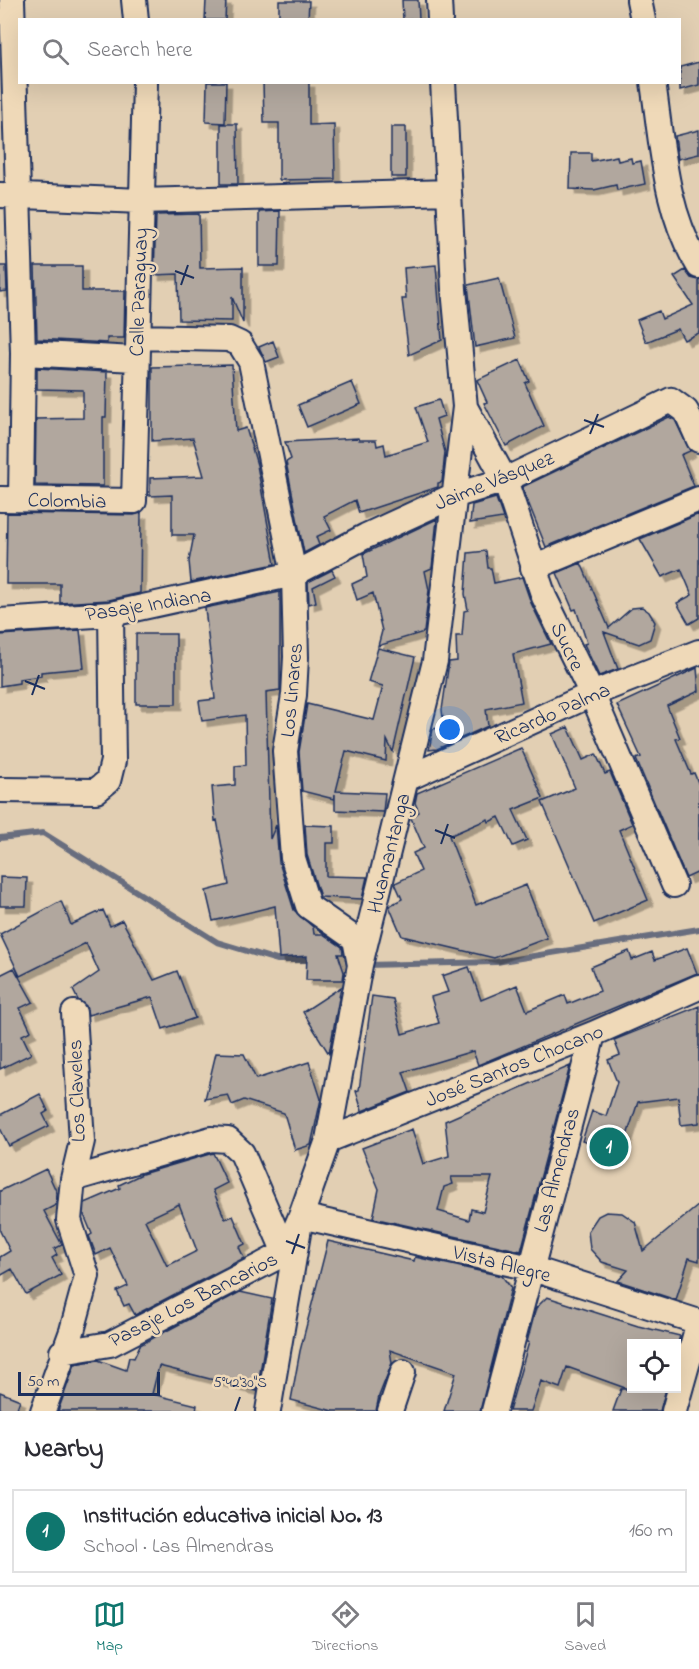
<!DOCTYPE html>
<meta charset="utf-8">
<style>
body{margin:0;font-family:"Indie Flower",sans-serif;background:#f2f2f3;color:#2b2b33}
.controls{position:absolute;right:18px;bottom:18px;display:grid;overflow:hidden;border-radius:0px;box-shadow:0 6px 24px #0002}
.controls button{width:54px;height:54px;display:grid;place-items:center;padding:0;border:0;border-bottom:2px solid #e1e1e2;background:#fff;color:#2b2b33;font:30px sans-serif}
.scale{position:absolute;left:18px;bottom:15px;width:142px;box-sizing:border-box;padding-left:6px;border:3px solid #1b2f5e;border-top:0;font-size:16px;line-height:21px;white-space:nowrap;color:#1b2f5e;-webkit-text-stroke:4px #efd9b8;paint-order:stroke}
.you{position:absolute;left:450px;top:730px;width:21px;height:21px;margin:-15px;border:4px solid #fff;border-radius:50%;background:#1a73e8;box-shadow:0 0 0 9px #1a73e833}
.badge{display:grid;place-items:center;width:39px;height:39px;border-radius:50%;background:#0f766e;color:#fff;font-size:20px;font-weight:700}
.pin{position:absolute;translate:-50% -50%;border:3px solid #fff;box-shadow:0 2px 6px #0006}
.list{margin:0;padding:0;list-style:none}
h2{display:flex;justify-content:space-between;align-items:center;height:78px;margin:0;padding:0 24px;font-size:26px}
h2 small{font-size:20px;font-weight:400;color:#7c7c81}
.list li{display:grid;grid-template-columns:39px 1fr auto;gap:18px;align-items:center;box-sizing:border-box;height:84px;margin:0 12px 12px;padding:0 12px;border:2px solid #e1e1e2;border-radius:0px}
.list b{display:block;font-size:22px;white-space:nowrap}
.list p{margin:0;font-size:20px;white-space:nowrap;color:#7c7c81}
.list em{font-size:20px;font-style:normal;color:#7c7c81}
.icon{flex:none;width:33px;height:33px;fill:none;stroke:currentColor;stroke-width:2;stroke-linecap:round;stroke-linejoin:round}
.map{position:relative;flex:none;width:699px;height:1411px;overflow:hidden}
.search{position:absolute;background:#fff;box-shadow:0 6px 24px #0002;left:18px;right:18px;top:18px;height:66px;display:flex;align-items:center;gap:15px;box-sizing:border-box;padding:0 21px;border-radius:0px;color:#7c7c81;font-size:22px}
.sheet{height:174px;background:#fff}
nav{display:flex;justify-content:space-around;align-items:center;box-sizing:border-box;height:84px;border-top:2px solid #e1e1e2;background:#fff;font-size:16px;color:#7c7c81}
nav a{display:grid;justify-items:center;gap:3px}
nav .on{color:#0f766e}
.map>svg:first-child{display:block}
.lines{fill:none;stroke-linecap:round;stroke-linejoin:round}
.stream{stroke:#686d7e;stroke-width:6}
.building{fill:#b1a79e;stroke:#1b2f5e;stroke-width:1.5;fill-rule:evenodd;filter:url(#shadow)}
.minor-casing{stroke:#1b2f5e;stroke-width:28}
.minor{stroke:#efd9b8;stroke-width:24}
.ticks{fill:none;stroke:#1b2f5e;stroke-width:2}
.labels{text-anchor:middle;stroke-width:5;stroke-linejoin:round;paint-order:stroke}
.street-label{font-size:21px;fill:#1b2f5e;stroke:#efd9b8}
.ticks-label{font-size:15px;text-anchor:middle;fill:#1b2f5e;stroke:#efd9b8;stroke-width:5;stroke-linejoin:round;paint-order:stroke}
</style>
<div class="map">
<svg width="699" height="1411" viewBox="0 0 699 1411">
<defs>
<filter id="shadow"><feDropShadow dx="5.5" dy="5.5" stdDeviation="0" flood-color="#0004"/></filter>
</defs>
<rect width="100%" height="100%" fill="#e2cfb3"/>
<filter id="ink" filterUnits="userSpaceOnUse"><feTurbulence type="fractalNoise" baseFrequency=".0167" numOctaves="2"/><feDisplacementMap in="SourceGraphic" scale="12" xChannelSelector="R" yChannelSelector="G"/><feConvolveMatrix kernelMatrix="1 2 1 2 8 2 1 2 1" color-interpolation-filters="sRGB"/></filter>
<g filter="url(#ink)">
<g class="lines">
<!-- stream -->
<path class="stream" d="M0,838L43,833L217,942L277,960H315
M366,965L496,962L699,929"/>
</g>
<!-- building -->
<path class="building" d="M206,0H226L225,20H205Z
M402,0H418L419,19L403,20Z
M279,1H309L308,20H279Z
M699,62V85L680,90V67Z
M207,82H226L225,123L206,122Z
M263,82H309V125L334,124L335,179L279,180V123H264Z
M221,124H237L238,184H221Z
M391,127H406V177H391Z
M699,130V154L678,159L675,136Z
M571,153H591V161L617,156L618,161L631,158L632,163L641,161L645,184L617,190L616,185L594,190L570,189Z
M280,211L279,266H259V212Z
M199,214L200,268L243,267V323L232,297V321L179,320L178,274L154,275L156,215Z
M436,265L442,340L409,355L402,299H406L404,268Z
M0,266H6L7,291L0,292Z
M35,266H82V291H125L124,338H107V343L37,339Z
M685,270L691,278L699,280V333L684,340L678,329L646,342L637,320L659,311L662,319L693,305L674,277Z
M499,278L515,338L475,347L468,285Z
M273,341L279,357L266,362L259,347Z
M520,360L529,381L525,383L544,426L506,446L484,403L487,402L477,380Z
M232,365L236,431L246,428L257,465L275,564L191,582L189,561L194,535H172V495L150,496V478L204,476L193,438L152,441V367Z
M37,368L107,372L106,417H103V486L35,485L36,419L83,418V390L37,389Z
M352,382L361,404L307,427L298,405Z
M439,400L444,416L436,419L445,452L442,482L438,483V487L359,513L355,500L324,516L331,530L316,537L319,545L304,553L286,462L291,459L285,442L358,438L359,440H376L377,446L384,444L386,455L428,442L416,407Z
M669,417L675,420L690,451L681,455L694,486L546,547L522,487Z
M496,498L503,518L470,523L472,505Z
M7,513L134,515L141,513L140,593L109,600L60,603V584H6Z
M699,514V618L689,624L677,603L692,595L681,569L662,577L640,539Z
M437,519L432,568L425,571L429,590L424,632L378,646L382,631L373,593L357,600L352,584L367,577L363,554Z
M486,551L488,568H491L494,583L522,577L531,603L551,644L513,654L522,702L486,709L488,726L437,749L429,750L433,729L444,727L442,710L448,669L449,662L457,661L456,636H462L464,611L468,610L465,594L468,553Z
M581,563L609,628L632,608L642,607L649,612L655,622L650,639L639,644L604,632L618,669L599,676L584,644L587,643L576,609L573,610L557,573Z
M332,570L335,576L313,587L316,602L309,604L308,582Z
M280,592V690L266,692L270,839L276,825L279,862L294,910L313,927L314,934H323L342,947L343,954H338L344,972L343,980H306L307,956L279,958L275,906L213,921L206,891L229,885L217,820L215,821L212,787L235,785V766L246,765L245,715L202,721L199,701L215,699L205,608Z
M80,630L84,668L41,672V676L19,679V683L0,686V635Z
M136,634H176V704H136Z
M378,648L415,657L393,752L387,740L386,761L346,751L336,791L385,793L383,812L335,810V794L334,799L302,791L299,752L307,704L374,720L383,686L368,682Z
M697,668L699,691L667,706L680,738L676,739L691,774L694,773L699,785V872L686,878L636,759L641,757L617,705Z
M568,727L583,760L596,754L605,774L610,772L632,824L619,830L648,900L594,923L542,802L575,788L552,734Z
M521,748L543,798L513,810L527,840L513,846L499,817L489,822L488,819L449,836L476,905L526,885L547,938L494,958L402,936L389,906L402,899L395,883L421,871L413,853L424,848L411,818L419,812L415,803L417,793Z
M305,825L334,826V843H326V876L367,877L362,899L320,897L307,855Z
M0,877L27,878L26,906H0Z
M61,901L71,925L103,910L110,926L122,920L154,980L177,971L195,1018L163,1029L152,997L88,1015L86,1006L78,1000L73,990L99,972L86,943L20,976L0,934Z
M687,948L697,973L478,1065L473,1051L403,1072L410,1092L362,1111L356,1091L359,1090L372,996L393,999L402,1034L439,1023L431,997L448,992L442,976L469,967L481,1000L517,985L527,1011L565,995L568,1004L600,991L591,967L629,951L632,960L652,952L655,960Z
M14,968L33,1002L20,1008L31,1031L22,1035L31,1054L0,1069V975Z
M341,987L329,1054L303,1012Z
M699,1006V1123L681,1125L678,1097L638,1102L624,1145L607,1149L582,1141L592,1111L606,1116L617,1082L608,1060L620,1055L614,1040Z
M216,1053L244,1054L256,1079L309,1062L321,1099L311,1145L295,1150L284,1113L244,1100L232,1105L228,1095L205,1099Z
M570,1066L521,1251L373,1218L379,1189L362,1148L412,1129L423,1164L449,1156L445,1121ZM451,1177H492L483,1212L471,1209L469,1220L438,1211L444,1187L453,1184Z
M40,1094L48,1111L43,1114L49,1126L9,1146L0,1128V1115Z
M213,1153L227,1183L213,1190L225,1219L233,1216L245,1244L239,1247L244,1258L135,1315L129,1304L124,1306L117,1291L128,1286L110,1248L96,1255L89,1236L92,1234L84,1215L85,1203L120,1188L119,1185L142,1174ZM179,1204L197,1251L167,1266L145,1220Z
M46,1169L57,1193L56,1205L44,1211L62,1245L54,1249L57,1255L52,1258L61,1275L26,1294L12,1269L0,1276V1257L10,1251L0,1231V1191Z
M699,1205V1261L689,1258L676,1300L618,1281L628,1270L602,1262L590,1249L588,1231L598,1216L606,1212L622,1213L635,1222L643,1251Z
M328,1241L414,1261L415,1257L502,1276L511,1288L480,1411H444L456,1373L390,1350L392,1363L379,1396L376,1411H333L291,1400L300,1351Z
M240,1292L272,1299L257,1391L159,1366L152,1394L197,1405L196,1411H58L75,1364L98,1360L126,1370L129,1357L134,1358L140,1345Z
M547,1297L638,1326L680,1336L676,1349V1344H632V1389H666L660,1411H613L621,1389H628L567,1367L560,1388L541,1381L531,1411H509L529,1342H527L536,1308Z
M0,1392L20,1400L16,1411H0Z"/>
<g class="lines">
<!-- minor casing -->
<g class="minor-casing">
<path id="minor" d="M12,0L23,353L21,499
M134,0L136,20
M439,0L440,20
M639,0L643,20
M443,82L449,192
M653,82C662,144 665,212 699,266
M0,195L141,201L449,192L454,289L465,407L435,661L360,965L328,1140L301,1216L268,1411
M139,337L229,339L240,344L251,362L294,574L296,657L294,695L285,751L293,858L308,906L355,939L360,965
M23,353L135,359
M465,407L505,480L544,597L592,694L674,885
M0,499L134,501L145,82
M533,568L699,499
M0,621L111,614L294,574L366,536L453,496L505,480L671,400L686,411L699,440
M406,779L592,694L699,652
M0,790L96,791L108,781L113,761L111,614
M328,1140L593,1034L699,987
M73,1179L211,1139L228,1140L242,1153L285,1253
M62,1352L110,1344L285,1253L301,1216L530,1268L699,1322
M43,1411L72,1331L87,1276L69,1220L73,1179L82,1141L74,1013
M390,1411L403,1372
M494,1411L593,1034
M674,1411L699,1322"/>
</g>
<!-- minor -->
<use href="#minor" class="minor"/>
</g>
</g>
<!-- ticks -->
<path class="ticks" d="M175,271L194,278M181,285L188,265M584,420L604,427M590,434L598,414M25,681L45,689M32,695L39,675M435,830L455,838M441,844L448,824M286,1241L305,1248M292,1254L299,1234M235,1411L240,1397"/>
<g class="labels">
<!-- street labels -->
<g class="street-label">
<text transform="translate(138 292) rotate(-88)" y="7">Calle Paraguay</text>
<text transform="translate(494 480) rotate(-22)" y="7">Jaime Vásquez</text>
<text transform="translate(67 500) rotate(1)" y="7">Colombia</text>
<text transform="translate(148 604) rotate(-9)" y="7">Pasaje Indiana</text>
<text transform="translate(568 646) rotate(64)" y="7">Sucre</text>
<text transform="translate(291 690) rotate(-85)" y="7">Los Linares</text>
<text transform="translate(552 713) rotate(-24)" y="7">Ricardo Palma</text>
<text transform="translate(388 853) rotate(-76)" y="7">Huamantanga</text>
<text transform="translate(514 1065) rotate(-22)" y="7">José Santos Chocano</text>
<text transform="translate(76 1091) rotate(-92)" y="7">Los Claveles</text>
<text transform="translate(556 1170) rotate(-75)" y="7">Las Almendras</text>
<text transform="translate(502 1263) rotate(14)" y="7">Vista Alegre</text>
<text transform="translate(193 1299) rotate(-27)" y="7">Pasaje Los Bancarios</text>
</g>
</g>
<g class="ticks-label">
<text x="240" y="1387">5°42'30"S</text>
</g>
</svg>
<div class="controls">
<button><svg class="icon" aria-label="locate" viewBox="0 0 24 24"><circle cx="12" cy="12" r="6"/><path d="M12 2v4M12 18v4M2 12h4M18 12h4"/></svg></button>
</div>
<div class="scale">50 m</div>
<div class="you"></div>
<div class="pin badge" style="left:609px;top:1147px">1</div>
<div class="search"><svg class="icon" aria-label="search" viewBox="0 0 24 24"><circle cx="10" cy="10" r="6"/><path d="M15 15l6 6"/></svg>Search here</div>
</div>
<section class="sheet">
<h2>Nearby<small></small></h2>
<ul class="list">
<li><span class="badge">1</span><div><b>Institución educativa inicial No. 13</b><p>School · Las Almendras</p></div><em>160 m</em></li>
</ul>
</section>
<nav>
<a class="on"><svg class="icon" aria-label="map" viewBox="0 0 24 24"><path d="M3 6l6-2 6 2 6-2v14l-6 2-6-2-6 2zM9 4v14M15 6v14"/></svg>Map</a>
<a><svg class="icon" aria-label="directions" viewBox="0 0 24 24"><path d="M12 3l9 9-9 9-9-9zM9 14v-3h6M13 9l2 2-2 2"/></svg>Directions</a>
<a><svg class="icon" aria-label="saved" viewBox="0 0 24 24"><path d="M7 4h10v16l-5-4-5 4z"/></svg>Saved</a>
</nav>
